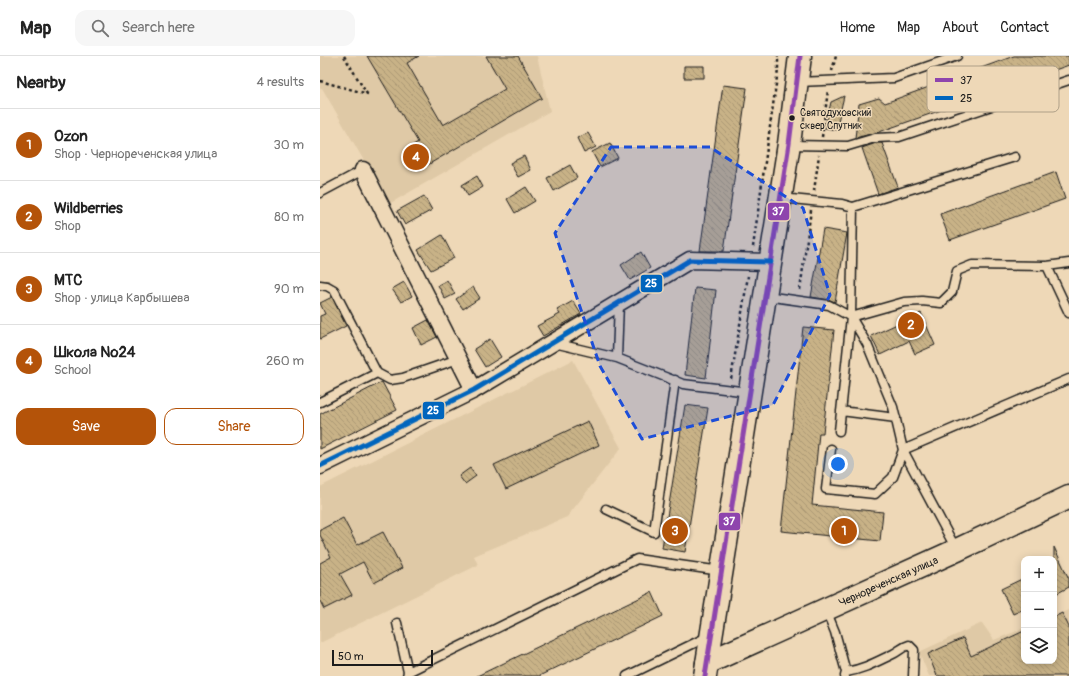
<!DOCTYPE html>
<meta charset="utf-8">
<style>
body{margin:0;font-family:Pangolin,sans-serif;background:#f6f6f6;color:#222}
.controls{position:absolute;right:12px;bottom:12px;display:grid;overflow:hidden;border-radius:8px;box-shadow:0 2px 10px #0003}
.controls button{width:36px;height:36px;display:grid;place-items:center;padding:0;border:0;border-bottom:1px solid #e0e0e0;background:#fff;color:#222;font:20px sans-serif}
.scale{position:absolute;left:12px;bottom:10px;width:101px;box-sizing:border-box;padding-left:4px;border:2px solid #1c1c1c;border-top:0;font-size:11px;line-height:14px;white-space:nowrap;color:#1c1c1c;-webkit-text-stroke:3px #eed8b7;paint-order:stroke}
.you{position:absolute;left:518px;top:408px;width:14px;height:14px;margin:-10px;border:3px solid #fff;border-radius:50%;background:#1a73e8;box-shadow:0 0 0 6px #1a73e833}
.badge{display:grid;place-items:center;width:26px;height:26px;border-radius:50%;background:#b45309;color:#fff;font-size:13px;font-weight:700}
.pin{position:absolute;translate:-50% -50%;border:2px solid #fff;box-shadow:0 1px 4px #0006}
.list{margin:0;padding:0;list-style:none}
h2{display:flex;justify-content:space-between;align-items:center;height:52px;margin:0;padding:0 16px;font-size:17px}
h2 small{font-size:13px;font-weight:400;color:#767676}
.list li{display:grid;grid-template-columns:26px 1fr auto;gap:12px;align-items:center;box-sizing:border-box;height:72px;padding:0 16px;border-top:1px solid #e0e0e0}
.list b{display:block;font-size:15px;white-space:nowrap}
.list p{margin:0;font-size:13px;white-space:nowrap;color:#767676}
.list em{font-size:13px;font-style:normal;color:#767676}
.actions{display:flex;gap:8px;padding:12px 16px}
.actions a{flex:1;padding:9px 0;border:1px solid #b45309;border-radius:12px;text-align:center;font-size:14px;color:#b45309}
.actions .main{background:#b45309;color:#fff}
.icon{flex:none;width:22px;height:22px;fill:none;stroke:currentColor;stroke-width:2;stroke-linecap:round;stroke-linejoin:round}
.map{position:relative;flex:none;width:749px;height:620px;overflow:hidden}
header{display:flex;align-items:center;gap:24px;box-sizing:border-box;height:56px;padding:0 20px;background:#fff;border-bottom:1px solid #e0e0e0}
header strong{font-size:19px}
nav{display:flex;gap:22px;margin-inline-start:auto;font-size:14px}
.search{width:280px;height:36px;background:#f6f6f6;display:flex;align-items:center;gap:10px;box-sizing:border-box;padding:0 14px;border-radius:12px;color:#767676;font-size:15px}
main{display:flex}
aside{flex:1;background:#fff}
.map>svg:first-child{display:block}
.built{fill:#dfc9a6}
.building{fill:url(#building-back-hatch);stroke:#1c1c1c}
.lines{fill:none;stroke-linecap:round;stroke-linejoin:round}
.service-casing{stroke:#1c1c1c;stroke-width:11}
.minor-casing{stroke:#1c1c1c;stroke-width:19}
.secondary-casing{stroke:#1c1c1c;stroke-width:25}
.path{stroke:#1c1c1c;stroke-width:2.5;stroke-dasharray:3 3;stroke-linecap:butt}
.service{stroke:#eed8b7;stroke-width:8}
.minor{stroke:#eed8b7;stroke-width:16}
.secondary{stroke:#eed8b7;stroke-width:22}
.bus-1-casing{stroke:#eed8b7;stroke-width:8}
.bus-2-casing{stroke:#eed8b7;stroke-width:8}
.bus-1{stroke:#8e44ad;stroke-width:5}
.bus-2{stroke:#0065bd;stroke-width:5}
.marked{fill:#1d4ed8;fill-opacity:0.2;stroke:#1d4ed8;stroke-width:3;stroke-dasharray:8 5;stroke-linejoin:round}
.bus-dot{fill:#1c1c1c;stroke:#eed8b7;stroke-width:1.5}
.labels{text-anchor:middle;stroke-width:3;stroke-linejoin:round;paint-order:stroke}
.bus-label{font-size:10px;fill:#1c1c1c;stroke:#eed8b7;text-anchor:start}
.street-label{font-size:11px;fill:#1c1c1c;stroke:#eed8b7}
.key{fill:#eed8b7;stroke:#afa088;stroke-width:1}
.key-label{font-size:11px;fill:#1c1c1c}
.line-badge{stroke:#eed8b7;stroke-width:1.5}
.badge-label{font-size:11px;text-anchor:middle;font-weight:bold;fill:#fff}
</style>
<header>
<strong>Map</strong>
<div class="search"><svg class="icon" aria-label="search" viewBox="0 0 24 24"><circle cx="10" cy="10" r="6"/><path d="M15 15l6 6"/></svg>Search here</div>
<nav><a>Home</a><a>Map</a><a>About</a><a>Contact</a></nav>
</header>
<main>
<aside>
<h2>Nearby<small>4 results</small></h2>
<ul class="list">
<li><span class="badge">1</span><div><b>Ozon</b><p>Shop · Чернореченская улица</p></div><em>30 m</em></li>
<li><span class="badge">2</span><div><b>Wildberries</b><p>Shop</p></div><em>80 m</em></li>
<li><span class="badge">3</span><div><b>МТС</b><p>Shop · улица Карбышева</p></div><em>90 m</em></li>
<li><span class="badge">4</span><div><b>Школа №24</b><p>School</p></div><em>260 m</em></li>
</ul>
<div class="actions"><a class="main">Save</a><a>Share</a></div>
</aside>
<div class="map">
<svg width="749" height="620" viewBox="0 0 749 620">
<defs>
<pattern id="building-back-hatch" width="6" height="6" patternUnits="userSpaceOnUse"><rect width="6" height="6" fill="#c8b287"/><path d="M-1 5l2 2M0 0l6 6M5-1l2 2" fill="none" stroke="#ab9874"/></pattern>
</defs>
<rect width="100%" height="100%" fill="#eed8b7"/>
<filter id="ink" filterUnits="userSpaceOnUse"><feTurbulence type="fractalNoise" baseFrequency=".025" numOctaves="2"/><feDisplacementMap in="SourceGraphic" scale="8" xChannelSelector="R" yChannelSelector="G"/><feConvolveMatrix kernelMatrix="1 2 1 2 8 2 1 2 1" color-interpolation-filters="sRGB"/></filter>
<g filter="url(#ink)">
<!-- built -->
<path class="built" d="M0,0H217L230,55L69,148L2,32L0,33Z
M253,304L301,392L247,461L154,500L158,509L0,587V431Z
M749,554V620H609L599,596L662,567L674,584L704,572V605H734V560Z"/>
<!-- building -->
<path class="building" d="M47,0H99L87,7L123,69L185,33L166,0H198L222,42L99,114L87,93L98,86Z
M694,0H749V9L559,76L535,82L539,48L559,42L565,47Z
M364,10H384V22H364Z
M403,29L427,32L404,195H380Z
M524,40L516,74L505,72L511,46Z
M268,77L276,91L264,97L257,82Z
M290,87L298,102L280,111L272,96Z
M556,87H562L578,131L558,138L542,92Z
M204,100L211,114L198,121L190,107Z
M250,109L257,122L234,135L227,122Z
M736,116L745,143L630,184L620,158Z
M157,120L163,131L148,140L142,129Z
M206,131L215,145L195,157L187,143Z
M104,140L112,154L85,169L77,155Z
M503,173L527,177L515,246L510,244L491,241Z
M122,179L134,202L111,214L98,194Z
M321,196L330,212L310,224L301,209Z
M127,224L135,238L125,243L118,229Z
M84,226L92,240L81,246L72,233Z
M153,231L160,242L143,253L136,243Z
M375,232L396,234L386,322L365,319Z
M12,241L26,270L0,283V260L5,258L0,247Z
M253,245L261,258L223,280L217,270L240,258L237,254Z
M601,257L615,289L595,298L589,285L560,299L551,280Z
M108,264L117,281L101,289L93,272Z
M483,271L514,274L503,377H499L492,449L563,456L560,485L461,475Z
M170,283L181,301L165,311L154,293Z
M62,326L77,354L0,393V358Z
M365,349L388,352L365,496L342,492Z
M268,365L279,389L186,433L174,409Z
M150,412L156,420L145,428L139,420Z
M23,462L37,489L63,476L82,512L54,527L43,506L20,518L32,539L4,553L0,545V507L11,501L0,479V474Z
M734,491L749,523V531L734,539Z
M704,522V553L693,558L681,533Z
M332,536L343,560L219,620H157Z
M742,557L749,571V620H617L608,598L643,582L651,600L704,575V605H734V561Z"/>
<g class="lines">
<!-- service casing -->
<g class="service-casing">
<path id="service" d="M478,26L574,22L637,0
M470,89L528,90L555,82L579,81L749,24
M0,137L43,114
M461,142L522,148L533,151L695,101
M749,207L727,210L749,257
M0,229L7,230L14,234L57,317
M446,240L509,249L531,261L547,288L573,351L583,394L636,493
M531,261L584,246L602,245L621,247L632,236L637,215L652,209L727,210
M234,287L297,302L363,328L429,336
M297,302L299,246
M0,346L57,317L70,324L83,322L138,303
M521,355L576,362
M519,375L531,261L533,151
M511,393L506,433L555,438L573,421L583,394L749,323
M286,453L334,476L355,324
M506,554L515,576L526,616L525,620
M77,567L88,616
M526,616C544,613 556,606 573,598C579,595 582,591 589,589L594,594L593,620
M87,620L88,616L317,503L401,515
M307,620L389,580"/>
</g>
<!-- minor casing -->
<g class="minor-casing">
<path id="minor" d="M43,114L154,334
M0,410L154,334L370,204L451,206"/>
</g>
<!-- secondary casing -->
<g class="secondary-casing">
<g id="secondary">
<path id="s1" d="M387,607L637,494L749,441"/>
<path d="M385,620L469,88L480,0"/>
</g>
</g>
<!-- path -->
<path class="path" d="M24,0L47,38
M512,15L516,0
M0,25L48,38
M502,81L508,34
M494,135L499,99
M433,191L458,14V0
M480,234L491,154
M411,323L428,220"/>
<!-- service -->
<use href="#service" class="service"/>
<!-- minor -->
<use href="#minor" class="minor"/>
<!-- secondary -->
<use href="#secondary" class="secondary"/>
<!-- bus-1 casing -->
<g class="bus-1-casing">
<path id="bus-1" d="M385,620L469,88L480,0"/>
</g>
<!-- bus-2 casing -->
<g class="bus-2-casing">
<path id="bus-2" d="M0,410L154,334L370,204L451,206"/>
</g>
<!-- bus-1 -->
<use href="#bus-1" class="bus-1"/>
<!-- bus-2 -->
<use href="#bus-2" class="bus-2"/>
</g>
</g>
<!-- marked area -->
<path class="marked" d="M291,91H390L483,152L510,239L453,349L322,383L280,310L235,177Z"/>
<!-- markers -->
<circle class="bus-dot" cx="472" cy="62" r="3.5"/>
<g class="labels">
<!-- bus labels -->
<g class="bus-label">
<text x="480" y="60">Святодуховский<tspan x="480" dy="13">сквер Спутник</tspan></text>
</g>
<!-- street labels -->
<g class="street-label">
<text dy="4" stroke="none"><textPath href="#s1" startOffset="199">Чернореченская улица</textPath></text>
</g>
</g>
<!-- legend -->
<rect x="607" y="10" width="132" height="46" rx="6" class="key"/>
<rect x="615" y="22" width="18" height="4" fill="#8e44ad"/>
<rect x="615" y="40" width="18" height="4" fill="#0065bd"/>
<g class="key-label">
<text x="640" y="28">37</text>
<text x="640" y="46">25</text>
</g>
<g class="line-badge">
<rect x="447" y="146" width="23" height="19" rx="4" fill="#8e44ad"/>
<rect x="320" y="218" width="23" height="19" rx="4" fill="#0065bd"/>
<rect x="102" y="345" width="23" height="19" rx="4" fill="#0065bd"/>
<rect x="398" y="456" width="23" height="19" rx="4" fill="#8e44ad"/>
</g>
<g class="badge-label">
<text x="458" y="159">37</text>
<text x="331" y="231">25</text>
<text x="113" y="358">25</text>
<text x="409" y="469">37</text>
</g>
</svg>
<div class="controls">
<button>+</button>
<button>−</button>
<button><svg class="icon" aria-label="layers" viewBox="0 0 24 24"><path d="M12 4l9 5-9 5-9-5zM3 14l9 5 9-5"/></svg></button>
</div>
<div class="scale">50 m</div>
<div class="you"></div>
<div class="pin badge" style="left:524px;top:475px">1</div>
<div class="pin badge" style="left:591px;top:269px">2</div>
<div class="pin badge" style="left:355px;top:475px">3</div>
<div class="pin badge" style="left:96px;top:101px">4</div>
</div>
</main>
